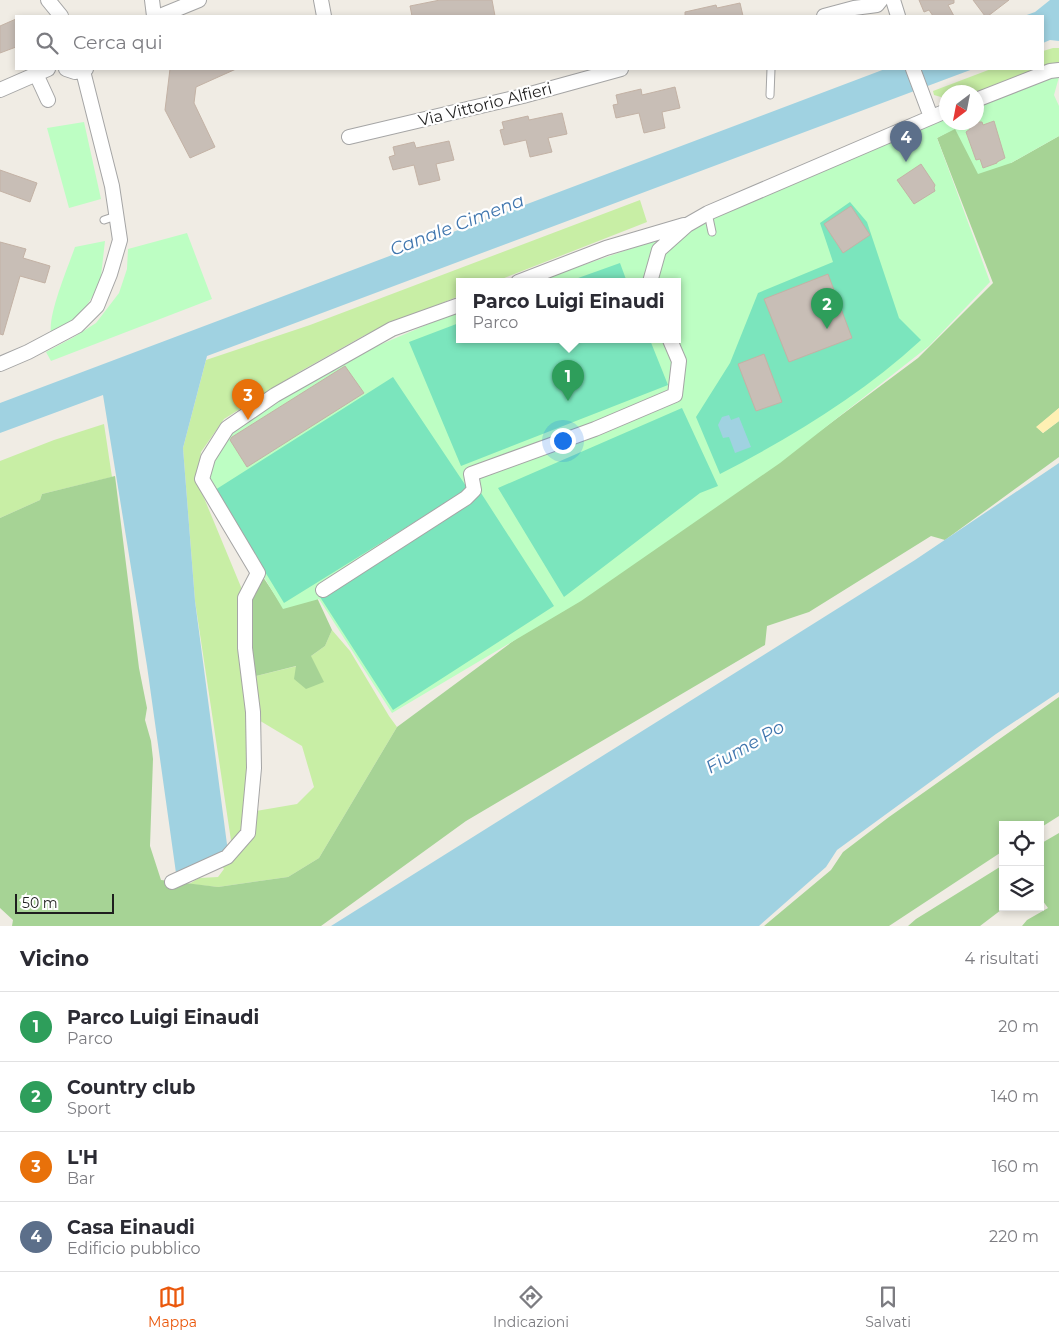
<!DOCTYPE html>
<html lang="it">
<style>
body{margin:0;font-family:Montserrat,sans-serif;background:#f7f7f7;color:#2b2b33}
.controls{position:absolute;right:15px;bottom:15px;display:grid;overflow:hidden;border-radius:0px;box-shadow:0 2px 8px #0003}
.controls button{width:45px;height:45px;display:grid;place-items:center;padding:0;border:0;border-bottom:1px solid #e1e1e2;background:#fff;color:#2b2b33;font:25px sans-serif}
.compass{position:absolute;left:939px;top:85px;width:45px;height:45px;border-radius:50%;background:#fff;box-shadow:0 2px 8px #0003;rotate:212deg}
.scale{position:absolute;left:15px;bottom:12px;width:99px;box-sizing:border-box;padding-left:5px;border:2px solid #1e1e1e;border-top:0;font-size:14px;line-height:18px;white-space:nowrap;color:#1e1e1e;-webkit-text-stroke:4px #fff;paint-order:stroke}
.you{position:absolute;left:562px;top:440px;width:18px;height:18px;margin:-12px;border:4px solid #fff;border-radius:50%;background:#1a73e8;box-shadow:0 0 0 8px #1a73e833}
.badge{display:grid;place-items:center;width:32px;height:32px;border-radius:50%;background:#ea580c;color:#fff;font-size:16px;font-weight:700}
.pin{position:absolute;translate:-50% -41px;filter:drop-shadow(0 1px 2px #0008)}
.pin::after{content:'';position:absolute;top:26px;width:18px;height:15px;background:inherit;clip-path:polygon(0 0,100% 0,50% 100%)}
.popup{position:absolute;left:456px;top:278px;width:225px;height:65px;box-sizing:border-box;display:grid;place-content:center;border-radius:0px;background:#fff;filter:drop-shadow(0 1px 4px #0005);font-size:16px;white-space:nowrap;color:#7c7c81}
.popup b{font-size:19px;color:#2b2b33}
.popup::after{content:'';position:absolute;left:50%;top:100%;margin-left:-10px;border:10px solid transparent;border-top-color:#fff}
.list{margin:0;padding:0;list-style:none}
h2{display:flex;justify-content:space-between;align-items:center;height:65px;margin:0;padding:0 20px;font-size:21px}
h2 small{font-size:16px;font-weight:400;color:#7c7c81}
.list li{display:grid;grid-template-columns:32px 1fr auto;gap:15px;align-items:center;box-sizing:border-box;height:70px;padding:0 20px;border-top:1px solid #e1e1e2}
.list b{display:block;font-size:19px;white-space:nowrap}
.list p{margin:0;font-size:16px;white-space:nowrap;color:#7c7c81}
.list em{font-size:16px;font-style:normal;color:#7c7c81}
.icon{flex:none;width:28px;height:28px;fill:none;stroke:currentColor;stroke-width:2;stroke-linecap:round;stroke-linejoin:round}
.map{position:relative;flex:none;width:1059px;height:926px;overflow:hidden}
.search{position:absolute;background:#fff;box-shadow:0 2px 8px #0003;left:15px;right:15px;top:15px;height:55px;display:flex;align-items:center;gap:12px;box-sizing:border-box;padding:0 18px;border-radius:0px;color:#7c7c81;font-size:19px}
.sheet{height:345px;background:#fff}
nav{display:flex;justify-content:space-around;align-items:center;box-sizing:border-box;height:70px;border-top:1px solid #e1e1e2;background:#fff;font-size:14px;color:#7c7c81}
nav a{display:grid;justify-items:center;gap:2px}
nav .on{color:#ea580c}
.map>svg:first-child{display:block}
.grass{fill:#c8eea5}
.forest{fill:#a6d395}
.sand{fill:#fff0b3}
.park{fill:#bdfec3}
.pitch{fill:#7be5bd}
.water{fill:#a0d2e1}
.building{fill:#c8beb6;stroke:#c3b2a5}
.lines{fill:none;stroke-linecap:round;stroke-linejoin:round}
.lane-casing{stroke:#a5a5a5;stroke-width:9}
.street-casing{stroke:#a5a5a5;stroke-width:16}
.lane{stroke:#fff;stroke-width:7}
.street{stroke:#fff;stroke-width:14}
.labels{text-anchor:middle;stroke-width:4.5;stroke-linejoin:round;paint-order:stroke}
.street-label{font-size:16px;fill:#1e1e1e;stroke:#fff}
.water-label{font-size:18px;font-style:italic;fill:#4076ae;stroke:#fff}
</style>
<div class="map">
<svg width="1059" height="926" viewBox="0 0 1059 926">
<rect width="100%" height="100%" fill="#f0ece4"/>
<!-- grass -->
<path class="grass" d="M1053,48H1059V68L977,93L946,92V103H945L941,97L934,95L933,91L991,69H1043V51Z
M640,200L647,222L494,282H459V296L365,335L299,372L224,419L201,452L197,481L241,587V645L248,724L245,827L256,811L297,804L314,787L302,746L257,719L252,677L297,666L325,646L332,630L350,651L389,716L397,727L319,858L288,877L218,887L189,884L199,878L218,877L224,869L216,857L232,847L195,601L183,448L206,360L310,325Z
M104,424L112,477L42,494L40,500L0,518V461L54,440Z"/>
<!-- forest -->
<path class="forest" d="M955,128L1011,163L1059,136V408L1037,427L1043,433L1059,421V457L945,540L931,536L809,612L767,626L765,645L466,821L321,926H12L13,920L0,908V518L40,500L42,494L115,476L139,668L147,708L145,720L151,741L153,759L150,846L161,880L218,887L288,877L319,858L397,727L570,599L820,431L918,358L993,283L937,138Z
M263,577L283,607L313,589L332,630L325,646L311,656L324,682L306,689L294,679L296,666L252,677L248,599Z
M1059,697V816L1040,828V825H1003V851L889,926H764L831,870L843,852L889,817Z
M1059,833V926H1022L1027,920L1048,908L1040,897V844Z
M1003,865V907H1005L980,926H908L916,919Z"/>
<!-- sand -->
<path class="sand" d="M1059,408V421L1043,433L1036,427Z"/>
<!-- park -->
<path class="park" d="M1055,77H1059L1054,95L1059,106V136L1011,163L978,174L955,129L937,138L990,282L929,346L780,463L581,601L392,713L319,599L283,609L206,480L217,449L239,424L305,383L370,349L459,311V340H677V282H534L694,227L716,214L946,118V122H976L977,107Z
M84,122L101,199L69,208L47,128Z
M187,233L212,299L51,361L46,352L74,337L96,323L119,293L127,269L128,249Z
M105,241L100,285L83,311L67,324L51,333C48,314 68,267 75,247Z"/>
<!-- pitch -->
<path class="pitch" d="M850,202L867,222L899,318L921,340C861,395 792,437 720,474L696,417L730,363L758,293L833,262L820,223Z
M620,263L627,282H567Z
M459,323V340H650L668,385L461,466L409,342Z
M393,377L468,489L284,603L215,490Z
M682,408L718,486L700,493L564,597L498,488Z
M481,493L554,606L393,710L320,597Z"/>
<!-- water -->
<path class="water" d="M1050,0H1059V41L1050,40L1043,43V16H1024L1035,12Z
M885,69H973L207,356L183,448L195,601L228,852L176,873L147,666L103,395L0,433V403Z
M729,415L731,420L739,417L751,447L735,453L729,437L723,438L718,425L722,417Z
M1059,463V692L996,734L837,850L826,867L759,926H331L915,560Z"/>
<!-- building -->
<path class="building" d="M440,0H492L495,16H412L410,6Z
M919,0H954V3L948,5L954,16H933L929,10L924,12Z
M973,0H1009L988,16H985Z
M740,3L743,16H685V12L716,5L717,8Z
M16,19V47L0,53V26Z
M170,69H236L196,87L194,103L215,147L190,158L165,110Z
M675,87L680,108L662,112L665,128L644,133L639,113L616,118L613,105L618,104L616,95L641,89L642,95Z
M562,113L567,134L548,138L552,152L530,157L526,140L504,145L500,130L504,129L502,122L528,116L529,120Z
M994,121L1005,158L997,162V163L983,168L980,159L976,160L966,132L970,129L968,122H982L983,125Z
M449,141L454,160L436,164L440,180L419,185L414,165L393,170L389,157L395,155L393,147L414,142L416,148Z
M921,164L935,185L934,188L935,191L914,204L897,180Z
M0,170L37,183L30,202L0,191Z
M851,206L870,235L843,253L824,224Z
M0,242L26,249L23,258L50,266L45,283L20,276L3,335L0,334Z
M828,274L852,338L789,362L764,299Z
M764,354L782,402L756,411L738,364Z
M345,366L364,393L247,467L230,440L232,437Z"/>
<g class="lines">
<!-- lane casing -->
<g class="lane-casing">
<path id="lane" d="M770,95L771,69
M708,213L712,232
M104,220L116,216"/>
</g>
<!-- street casing -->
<g class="street-casing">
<path id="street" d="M48,0L61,16
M152,0L154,16
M321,0L324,16
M893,0L898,16
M160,16L199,0
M824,16L854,8L877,5L881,0
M66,69L75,72L86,69
M913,69L931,117
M36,74L48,100
M0,90L48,69
M976,100L1050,71L1059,70
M349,137L523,96L621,69
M518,282L606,248L684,225
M650,282L659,250L687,225L708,213L946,111
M0,364L28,352L77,326L97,306L110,274L120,240L112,186L83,71
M323,590L466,498L474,490L471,474L595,429L675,395L679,361L670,340
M172,882L227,857L248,833L254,768L253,712L245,648V598L258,573L202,479L208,458L227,428L275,395L392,329L459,305"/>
</g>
<!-- lane -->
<use href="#lane" class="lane"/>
<!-- street -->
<use href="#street" class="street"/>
</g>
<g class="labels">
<!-- street labels -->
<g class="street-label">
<text transform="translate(485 104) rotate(-14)" y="6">Via Vittorio Alfieri</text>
</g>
<!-- water labels -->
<g class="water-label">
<text transform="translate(457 225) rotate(-21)" y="6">Canale Cimena</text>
<text transform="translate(745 747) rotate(-30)" y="6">Fiume Po</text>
</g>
</g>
</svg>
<div class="controls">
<button><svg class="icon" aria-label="locate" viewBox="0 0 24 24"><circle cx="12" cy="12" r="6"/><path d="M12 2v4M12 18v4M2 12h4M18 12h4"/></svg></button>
<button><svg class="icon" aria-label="layers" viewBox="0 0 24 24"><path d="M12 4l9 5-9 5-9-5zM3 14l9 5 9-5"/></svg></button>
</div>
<svg class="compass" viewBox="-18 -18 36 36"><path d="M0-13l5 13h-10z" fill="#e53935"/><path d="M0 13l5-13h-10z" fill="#7c7c81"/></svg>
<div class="scale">50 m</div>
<div class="you"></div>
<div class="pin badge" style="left:568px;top:401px;background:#2e9e5b">1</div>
<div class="popup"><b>Parco Luigi Einaudi</b>Parco</div>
<div class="pin badge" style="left:827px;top:329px;background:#2e9e5b">2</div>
<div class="pin badge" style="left:248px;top:420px;background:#e8710a">3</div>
<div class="pin badge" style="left:906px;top:162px;background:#5c6f8a">4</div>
<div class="search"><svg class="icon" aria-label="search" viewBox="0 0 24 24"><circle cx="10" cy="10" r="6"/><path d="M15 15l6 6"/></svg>Cerca qui</div>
</div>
<section class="sheet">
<h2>Vicino<small>4 risultati</small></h2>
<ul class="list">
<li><span class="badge" style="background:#2e9e5b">1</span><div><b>Parco Luigi Einaudi</b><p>Parco</p></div><em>20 m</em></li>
<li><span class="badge" style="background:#2e9e5b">2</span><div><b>Country club</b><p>Sport</p></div><em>140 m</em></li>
<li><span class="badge" style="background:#e8710a">3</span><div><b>L'H</b><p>Bar</p></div><em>160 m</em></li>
<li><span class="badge" style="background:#5c6f8a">4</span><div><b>Casa Einaudi</b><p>Edificio pubblico</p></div><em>220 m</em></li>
</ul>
</section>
<nav>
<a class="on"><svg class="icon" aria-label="map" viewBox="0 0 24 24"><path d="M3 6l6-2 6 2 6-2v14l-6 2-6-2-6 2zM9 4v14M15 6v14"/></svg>Mappa</a>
<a><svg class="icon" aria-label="directions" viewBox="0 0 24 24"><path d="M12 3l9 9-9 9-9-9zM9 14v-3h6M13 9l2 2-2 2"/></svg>Indicazioni</a>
<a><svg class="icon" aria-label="saved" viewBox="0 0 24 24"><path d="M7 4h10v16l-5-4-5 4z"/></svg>Salvati</a>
</nav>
